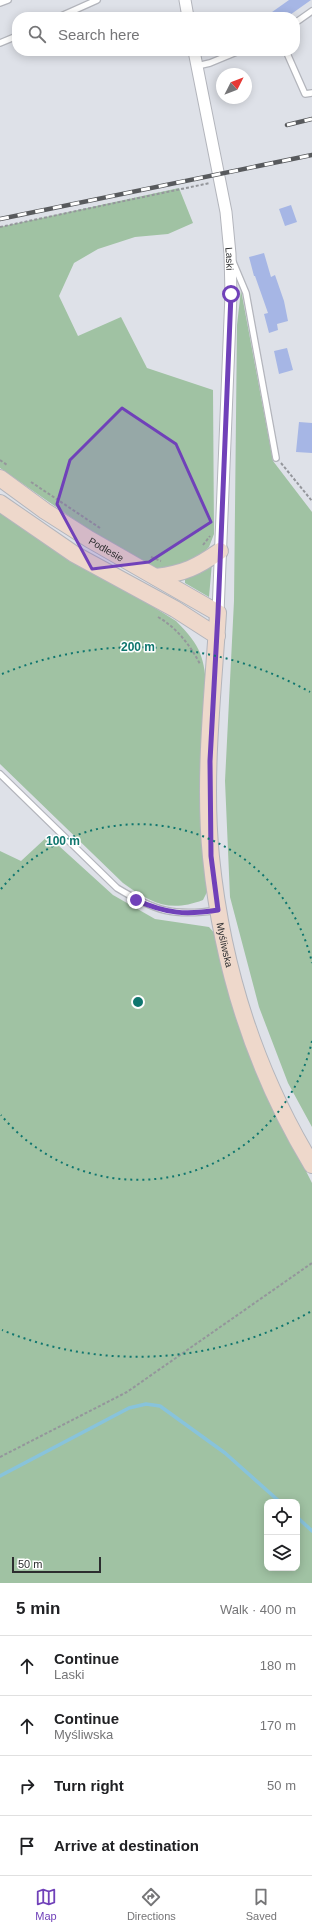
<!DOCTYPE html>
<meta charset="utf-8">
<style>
body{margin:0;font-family:Helvetica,sans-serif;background:#f6f6f6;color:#202124}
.controls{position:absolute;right:12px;bottom:12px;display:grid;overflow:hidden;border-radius:8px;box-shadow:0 2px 10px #0003}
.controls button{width:36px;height:36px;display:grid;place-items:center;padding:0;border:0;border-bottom:1px solid #e0e0e0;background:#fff;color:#202124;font:20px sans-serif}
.compass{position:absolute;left:216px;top:68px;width:36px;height:36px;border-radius:50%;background:#fff;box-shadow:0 2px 10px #0003;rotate:48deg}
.scale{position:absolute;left:12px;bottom:10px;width:89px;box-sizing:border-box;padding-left:4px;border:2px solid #2c2d2f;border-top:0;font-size:11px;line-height:14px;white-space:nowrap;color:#2c2d2f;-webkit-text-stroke:3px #fff;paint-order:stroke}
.stop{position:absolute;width:12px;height:12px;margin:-9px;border:3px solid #7041b9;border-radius:50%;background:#fff}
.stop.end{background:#7041b9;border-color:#fff;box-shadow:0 1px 4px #0008}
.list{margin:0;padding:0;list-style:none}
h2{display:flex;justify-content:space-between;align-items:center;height:52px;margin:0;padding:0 16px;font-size:17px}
h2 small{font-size:13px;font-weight:400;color:#757577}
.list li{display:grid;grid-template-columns:26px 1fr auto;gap:12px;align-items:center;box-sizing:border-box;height:60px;padding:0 16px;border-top:1px solid #e0e0e0}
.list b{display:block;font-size:15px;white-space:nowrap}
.list p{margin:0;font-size:13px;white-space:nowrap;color:#757577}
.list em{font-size:13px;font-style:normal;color:#757577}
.icon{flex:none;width:22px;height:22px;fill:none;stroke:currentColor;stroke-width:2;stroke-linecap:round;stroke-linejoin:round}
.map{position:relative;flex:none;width:312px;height:1583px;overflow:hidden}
.search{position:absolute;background:#fff;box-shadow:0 2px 10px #0003;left:12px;right:12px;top:12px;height:44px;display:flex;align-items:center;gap:10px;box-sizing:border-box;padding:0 14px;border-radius:16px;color:#757577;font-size:15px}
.sheet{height:292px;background:#fff}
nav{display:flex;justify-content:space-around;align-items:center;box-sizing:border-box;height:56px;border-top:1px solid #e0e0e0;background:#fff;font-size:11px;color:#757577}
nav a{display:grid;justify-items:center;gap:2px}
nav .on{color:#7041b9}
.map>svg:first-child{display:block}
.green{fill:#a0c2a3;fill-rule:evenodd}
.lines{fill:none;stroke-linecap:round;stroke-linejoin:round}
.stream{stroke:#88c3db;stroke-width:3.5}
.building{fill:#a6b6e5}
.lane-casing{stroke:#b3b5bc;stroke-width:8}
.street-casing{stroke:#b3b5bc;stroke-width:13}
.secondary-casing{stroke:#b3b5bc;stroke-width:18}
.path{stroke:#94969b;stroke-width:2;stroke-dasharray:3 2;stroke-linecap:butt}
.lane{stroke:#fff;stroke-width:5.5}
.street{stroke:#fff;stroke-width:11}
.secondary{stroke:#eed8cb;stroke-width:16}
.rail-casing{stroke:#585a5d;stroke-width:4.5}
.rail{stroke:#fff;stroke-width:3;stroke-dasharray:9;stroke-linecap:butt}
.route{stroke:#7041b9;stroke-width:5}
.marked{fill:#7041b9;fill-opacity:0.2;stroke:#7041b9;stroke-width:3;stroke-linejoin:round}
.ring{fill:none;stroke:#0f766e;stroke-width:2;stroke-dasharray:2 4}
.labels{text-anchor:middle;stroke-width:3;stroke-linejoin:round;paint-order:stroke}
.street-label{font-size:10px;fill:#2c2d2f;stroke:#fff}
.centre{fill:#0f766e;stroke:#fff;stroke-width:2}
.ring-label{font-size:12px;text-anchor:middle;font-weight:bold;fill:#0f766e;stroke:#fff;stroke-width:3;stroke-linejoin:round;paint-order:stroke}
</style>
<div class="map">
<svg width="312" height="1583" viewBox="0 0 312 1583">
<rect width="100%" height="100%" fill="#dee1e8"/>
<!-- green -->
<path class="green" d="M179,188L193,223L168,234L135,237L98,249L74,263L59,296L78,336L121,317L147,368L213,390L214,534L209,547L194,562L158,569L108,543L0,468V227Z
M241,290L273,461L312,512V1127L288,1083L259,1007L230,897L225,781L234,601L237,325Z
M0,511L176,621C202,647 204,657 207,693V892L203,900C169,913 151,903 123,883L0,764Z
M212,563L209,597L185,583V578Z
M48,836L113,895L155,919L209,927L216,935L264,1088L312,1183V1583H0V851L21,861ZM267,1502H297V1568H267Z"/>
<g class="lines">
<!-- stream -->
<path class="stream" d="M0,1476L129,1408L146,1404L160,1406L225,1453L280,1502
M297,1517L312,1531"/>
</g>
<!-- building -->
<path class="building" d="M289,0H311L287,17H265Z
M291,205L297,222L285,226L279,209Z
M264,253L271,277L275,275L284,301L288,321L277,324L278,330L269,333L264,314L268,313L255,276H254L249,257Z
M287,348L293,370L279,374L274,351Z
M299,422L312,423V453L296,452Z"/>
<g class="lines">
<!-- lane casing -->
<g class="lane-casing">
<path id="lane" d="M0,3L8,0
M59,17L97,0
M295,23L312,11
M0,43L17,36
M286,51L305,94L312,93
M197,66L210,63L239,51
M233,262L246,293L276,458
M0,774L117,888C155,911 174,917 218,910"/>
</g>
<!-- street casing -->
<g class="street-casing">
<g id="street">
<path d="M185,0L188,17"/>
<path id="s1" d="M194,51L226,212L230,254L231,294L218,613"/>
</g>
</g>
<!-- secondary casing -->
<g class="secondary-casing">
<g id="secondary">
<path id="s2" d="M0,478L45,511L89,539L218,613C213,693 203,777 211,857C222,966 255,1071 312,1165"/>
<path d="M0,503L74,554L175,609L217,636"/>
<path d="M156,577C185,573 197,567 220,551"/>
</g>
</g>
<!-- path -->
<path class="path" d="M0,227L210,183
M0,460L7,465
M281,463L312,501
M31,482L100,528
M203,545L210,536
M151,557L161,561
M158,617C177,628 190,645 200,664
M0,1457L127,1392L312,1263"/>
<!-- lane -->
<use href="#lane" class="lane"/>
<!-- street -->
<use href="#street" class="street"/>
<!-- secondary -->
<use href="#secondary" class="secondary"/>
<!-- rail casing -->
<g class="rail-casing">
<path id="rail" d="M287,125L312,119
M0,219L312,155"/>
</g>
<!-- rail -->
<use href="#rail" class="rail"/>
</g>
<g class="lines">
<!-- route -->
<path class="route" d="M136,900C167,914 186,915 218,910L211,856L210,761L218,613L231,294"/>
</g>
<!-- marked area -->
<path class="marked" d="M122,408L176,444L211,522L149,562L92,569L57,504L70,460Z"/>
<!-- distance rings -->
<g class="ring">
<path d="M312 1041A178 178 0 0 1 1 1115M1 889A178 178 0 0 1 312 963"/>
<path d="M310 1312A355 355 0 0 1 2 1330M2 674A355 355 0 0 1 310 692"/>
</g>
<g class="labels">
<!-- street labels -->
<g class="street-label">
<text dy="4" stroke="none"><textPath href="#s1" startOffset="211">Laski</textPath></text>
<text dy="4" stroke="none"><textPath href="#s2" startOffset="128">Podlesie</textPath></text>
<text dy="4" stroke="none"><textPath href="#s2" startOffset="590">Myśliwska</textPath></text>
</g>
</g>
<circle cx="138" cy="1002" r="6" class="centre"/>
<g class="ring-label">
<text x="138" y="651">200 m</text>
<text x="63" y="845">100 m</text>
</g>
</svg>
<div class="controls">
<button><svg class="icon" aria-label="locate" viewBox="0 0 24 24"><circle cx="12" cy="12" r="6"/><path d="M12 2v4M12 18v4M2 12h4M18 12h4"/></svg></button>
<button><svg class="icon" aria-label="layers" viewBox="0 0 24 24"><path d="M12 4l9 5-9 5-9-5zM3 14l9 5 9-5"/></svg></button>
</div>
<svg class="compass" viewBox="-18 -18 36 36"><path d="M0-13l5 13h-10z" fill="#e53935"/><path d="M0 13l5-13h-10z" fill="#757577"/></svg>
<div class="scale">50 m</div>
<div class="stop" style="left:231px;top:294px"></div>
<div class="stop end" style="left:136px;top:900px"></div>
<div class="search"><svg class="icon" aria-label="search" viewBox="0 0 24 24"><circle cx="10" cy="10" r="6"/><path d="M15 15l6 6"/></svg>Search here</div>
</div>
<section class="sheet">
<h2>5 min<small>Walk · 400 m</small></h2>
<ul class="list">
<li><svg class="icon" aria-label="ahead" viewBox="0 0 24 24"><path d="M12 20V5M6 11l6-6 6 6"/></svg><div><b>Continue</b><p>Laski</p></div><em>180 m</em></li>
<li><svg class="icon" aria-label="ahead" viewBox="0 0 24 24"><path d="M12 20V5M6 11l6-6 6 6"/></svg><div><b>Continue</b><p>Myśliwska</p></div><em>170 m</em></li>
<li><svg class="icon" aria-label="right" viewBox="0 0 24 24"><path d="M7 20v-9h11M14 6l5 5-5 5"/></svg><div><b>Turn right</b></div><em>50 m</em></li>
<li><svg class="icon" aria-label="arrive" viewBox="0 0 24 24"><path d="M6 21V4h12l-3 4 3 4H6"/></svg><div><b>Arrive at destination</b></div></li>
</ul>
</section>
<nav>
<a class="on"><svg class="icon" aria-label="map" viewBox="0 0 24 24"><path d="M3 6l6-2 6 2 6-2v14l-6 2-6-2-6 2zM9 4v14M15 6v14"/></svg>Map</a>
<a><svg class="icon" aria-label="directions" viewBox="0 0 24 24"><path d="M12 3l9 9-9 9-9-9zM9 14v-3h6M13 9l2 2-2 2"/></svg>Directions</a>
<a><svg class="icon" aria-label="saved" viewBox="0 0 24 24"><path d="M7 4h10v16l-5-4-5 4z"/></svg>Saved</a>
</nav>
